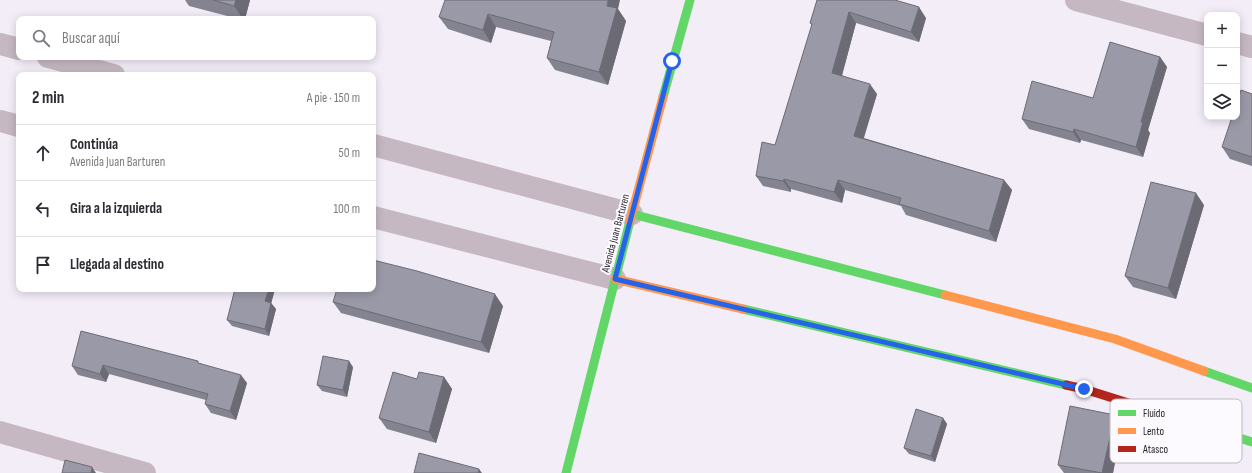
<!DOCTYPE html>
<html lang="es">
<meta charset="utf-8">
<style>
body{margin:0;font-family:"Sofia Sans Condensed",sans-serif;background:#f7f7f7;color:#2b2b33}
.controls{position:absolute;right:12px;top:12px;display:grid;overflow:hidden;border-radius:8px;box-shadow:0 2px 10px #0003}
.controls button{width:36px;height:36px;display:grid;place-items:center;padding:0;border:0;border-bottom:1px solid #e1e1e2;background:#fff;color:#2b2b33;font:20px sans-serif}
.stop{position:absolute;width:12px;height:12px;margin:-9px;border:3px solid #2563eb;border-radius:50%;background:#fff}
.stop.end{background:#2563eb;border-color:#fff;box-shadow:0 1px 4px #0008}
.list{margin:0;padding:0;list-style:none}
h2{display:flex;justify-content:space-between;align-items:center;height:52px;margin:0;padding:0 16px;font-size:17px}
h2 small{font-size:13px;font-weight:400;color:#7c7c81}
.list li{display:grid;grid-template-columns:26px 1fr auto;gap:12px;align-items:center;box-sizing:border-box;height:56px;padding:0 16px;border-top:1px solid #e1e1e2}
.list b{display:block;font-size:15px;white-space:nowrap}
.list p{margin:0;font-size:13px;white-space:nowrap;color:#7c7c81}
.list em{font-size:13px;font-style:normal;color:#7c7c81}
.icon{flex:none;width:22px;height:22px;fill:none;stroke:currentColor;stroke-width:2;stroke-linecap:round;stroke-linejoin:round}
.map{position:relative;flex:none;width:1252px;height:473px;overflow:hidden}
.search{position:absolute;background:#fff;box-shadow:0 2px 10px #0003;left:16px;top:16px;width:360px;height:44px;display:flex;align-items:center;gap:10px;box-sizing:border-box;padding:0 14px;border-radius:8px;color:#7c7c81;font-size:15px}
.panel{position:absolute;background:#fff;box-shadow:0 2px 10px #0003;left:16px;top:72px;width:360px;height:220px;border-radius:8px}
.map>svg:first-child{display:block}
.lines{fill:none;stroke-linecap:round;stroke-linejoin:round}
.street{stroke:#c6b8c2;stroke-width:22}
.fast{stroke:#63d668;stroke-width:9}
.slow{stroke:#ff974d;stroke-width:9}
.jam{stroke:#b3261e;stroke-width:9}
.wall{fill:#848490}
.shaded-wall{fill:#6c6b75}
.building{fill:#9a99a7;stroke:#6c6b75}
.route{stroke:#2563eb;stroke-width:5}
.labels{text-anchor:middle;stroke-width:4;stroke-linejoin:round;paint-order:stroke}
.street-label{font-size:11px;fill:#26232a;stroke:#fcfafe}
.key{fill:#fcfafe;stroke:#bcbabe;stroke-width:1}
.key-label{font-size:11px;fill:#26232a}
</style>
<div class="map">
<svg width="1252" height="473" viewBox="0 0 1252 473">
<rect width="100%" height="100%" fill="#f3edf8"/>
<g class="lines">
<!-- street -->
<path class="street" d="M1076,0L1207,35
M1237,43L1252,47
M0,44L19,49
M48,57L114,75
M0,121L19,126
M373,145L632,214
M373,217L615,279
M0,432L145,473"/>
<!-- fast -->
<path class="fast" d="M663,97L690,0
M632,214L945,295
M743,309L1066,385
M1204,371L1252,388
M1154,411L1252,442
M566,473L630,221"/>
<!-- slow -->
<path class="slow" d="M630,221L663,97
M615,279L743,309
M945,295L1115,339L1204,371"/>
<!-- jam -->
<path class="jam" d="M1066,385L1084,389L1154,411"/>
</g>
<!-- wall -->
<path class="wall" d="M185,0H250L245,19H239L189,6Z
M817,0L926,18L919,42L856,23L842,75L877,94L864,138L1004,180L1012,190L996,242L906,215L901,206L845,190L842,203L791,189V192L763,186L756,176L775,145L812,25L810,23Z
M618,9L626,21L608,85L555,70L547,58L551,41L496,27L491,43L448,29L439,17Z
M1160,57L1167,67L1148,130L1150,133L1143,157L1081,140L1080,143L1029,129L1022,119L1093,98Z
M1252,94V166L1230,159L1222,147Z
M1204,205L1176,299L1133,287L1125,276Z
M235,289H275L271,303L276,309L269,336L232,326L227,320Z
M333,302L503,306L489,353L341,313Z
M200,363L247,383L236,420L211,413L205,404L206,400L109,374L106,382L78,375L72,366Z
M353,367L347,397L322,391L317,385Z
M444,377L452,389L436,443L387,429L379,418L417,379Z
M943,418L947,424L935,462L909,454L904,448Z
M1122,426L1113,473H1064L1058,465Z"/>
<!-- shaded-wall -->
<path class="shaded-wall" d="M236,0H250L245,19H243L234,6Z
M608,0H620L618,9L626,21L608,85L599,72L607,6Z
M919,7L926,18L919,42L911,32Z
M849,12L856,23L840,83L832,73Z
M488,14L496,27L491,43L483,30Z
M1160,57L1167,67L1148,130L1150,133L1143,157L1136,147L1141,122Z
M870,84L877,94L861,146L854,136Z
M1074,129L1081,140L1080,143L1073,132Z
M784,179L791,189V192L783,181Z
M838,180L845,190L842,203L834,192Z
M1004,180L1012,190L996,242L989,231Z
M1196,193L1204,205L1176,299L1168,288Z
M269,289H275L270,308L265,301Z
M495,294L503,306L489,353L481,342Z
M271,303L276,309L269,336L265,329Z
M349,361L353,367L347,397L343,390Z
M103,365L109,374L106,382L100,374Z
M241,375L247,383L236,420L230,411Z
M444,377L452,389L436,443L429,432Z
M1115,415L1122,426L1113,473H1102Z
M943,418L947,424L935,462L931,456Z
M92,467L96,473H91Z
M479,469L482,473H478Z"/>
<!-- building -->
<path class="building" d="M213,0H236L234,6Z
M445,0H608L607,6L617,8L599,72L547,58L554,32L488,14L483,30L439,17Z
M817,0H895L919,7L911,32L849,12L832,73L870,84L854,136L1004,180L989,231L899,204L901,198L838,180L834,192L784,179L783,181L756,176L762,142L775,145L812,24L810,23Z
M1110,42L1160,57L1141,122H1143L1136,147L1074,129L1073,132L1022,119L1032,81L1093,98Z
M1241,90L1252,94V157L1222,147L1232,117H1237V102Z
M1151,182L1196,193L1168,288L1125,276Z
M373,260L417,271L495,294L481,342L333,302L337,289H373Z
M235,289H269L265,301L271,303L265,329L227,320Z
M81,331L198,361V363L241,375L230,411L205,404L208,394L103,365L100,374L72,366Z
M323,356L349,361L343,390L317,385Z
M393,372L417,379L419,372L444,377L429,432L379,418Z
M1070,406L1115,415L1102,473L1058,465Z
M916,409L943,418L931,456L904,448Z
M419,453L479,469L478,473H414Z
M65,460L92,467L91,473H62Z"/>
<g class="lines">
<!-- route -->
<path class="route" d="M672,61L615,279L1084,389"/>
</g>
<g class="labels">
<!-- street labels -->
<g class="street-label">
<text transform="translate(615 233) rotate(-75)" y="4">Avenida Juan Barturen</text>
</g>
</g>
<!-- legend -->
<rect x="1110" y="399" width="132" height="64" rx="6" class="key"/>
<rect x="1118" y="410" width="18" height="6" fill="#63d668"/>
<rect x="1118" y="428" width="18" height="6" fill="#ff974d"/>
<rect x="1118" y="446" width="18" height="6" fill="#b3261e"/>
<g class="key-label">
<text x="1143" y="417">Fluido</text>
<text x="1143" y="435">Lento</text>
<text x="1143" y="453">Atasco</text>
</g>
</svg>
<div class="controls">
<button>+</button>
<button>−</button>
<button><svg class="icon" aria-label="layers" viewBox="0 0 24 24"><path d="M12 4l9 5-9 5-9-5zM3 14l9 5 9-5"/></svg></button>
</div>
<div class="stop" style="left:672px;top:61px"></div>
<div class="stop end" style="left:1084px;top:389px"></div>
<div class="search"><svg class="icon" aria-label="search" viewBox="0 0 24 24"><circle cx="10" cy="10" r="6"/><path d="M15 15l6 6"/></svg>Buscar aquí</div>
<section class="panel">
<h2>2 min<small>A pie · 150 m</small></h2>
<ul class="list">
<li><svg class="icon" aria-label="ahead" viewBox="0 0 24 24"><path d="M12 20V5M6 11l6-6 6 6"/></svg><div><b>Continúa</b><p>Avenida Juan Barturen</p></div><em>50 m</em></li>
<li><svg class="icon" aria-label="left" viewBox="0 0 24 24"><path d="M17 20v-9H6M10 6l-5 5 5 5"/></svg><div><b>Gira a la izquierda</b></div><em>100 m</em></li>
<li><svg class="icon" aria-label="arrive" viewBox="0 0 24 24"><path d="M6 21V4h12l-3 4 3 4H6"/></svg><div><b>Llegada al destino</b></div></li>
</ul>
</section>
</div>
